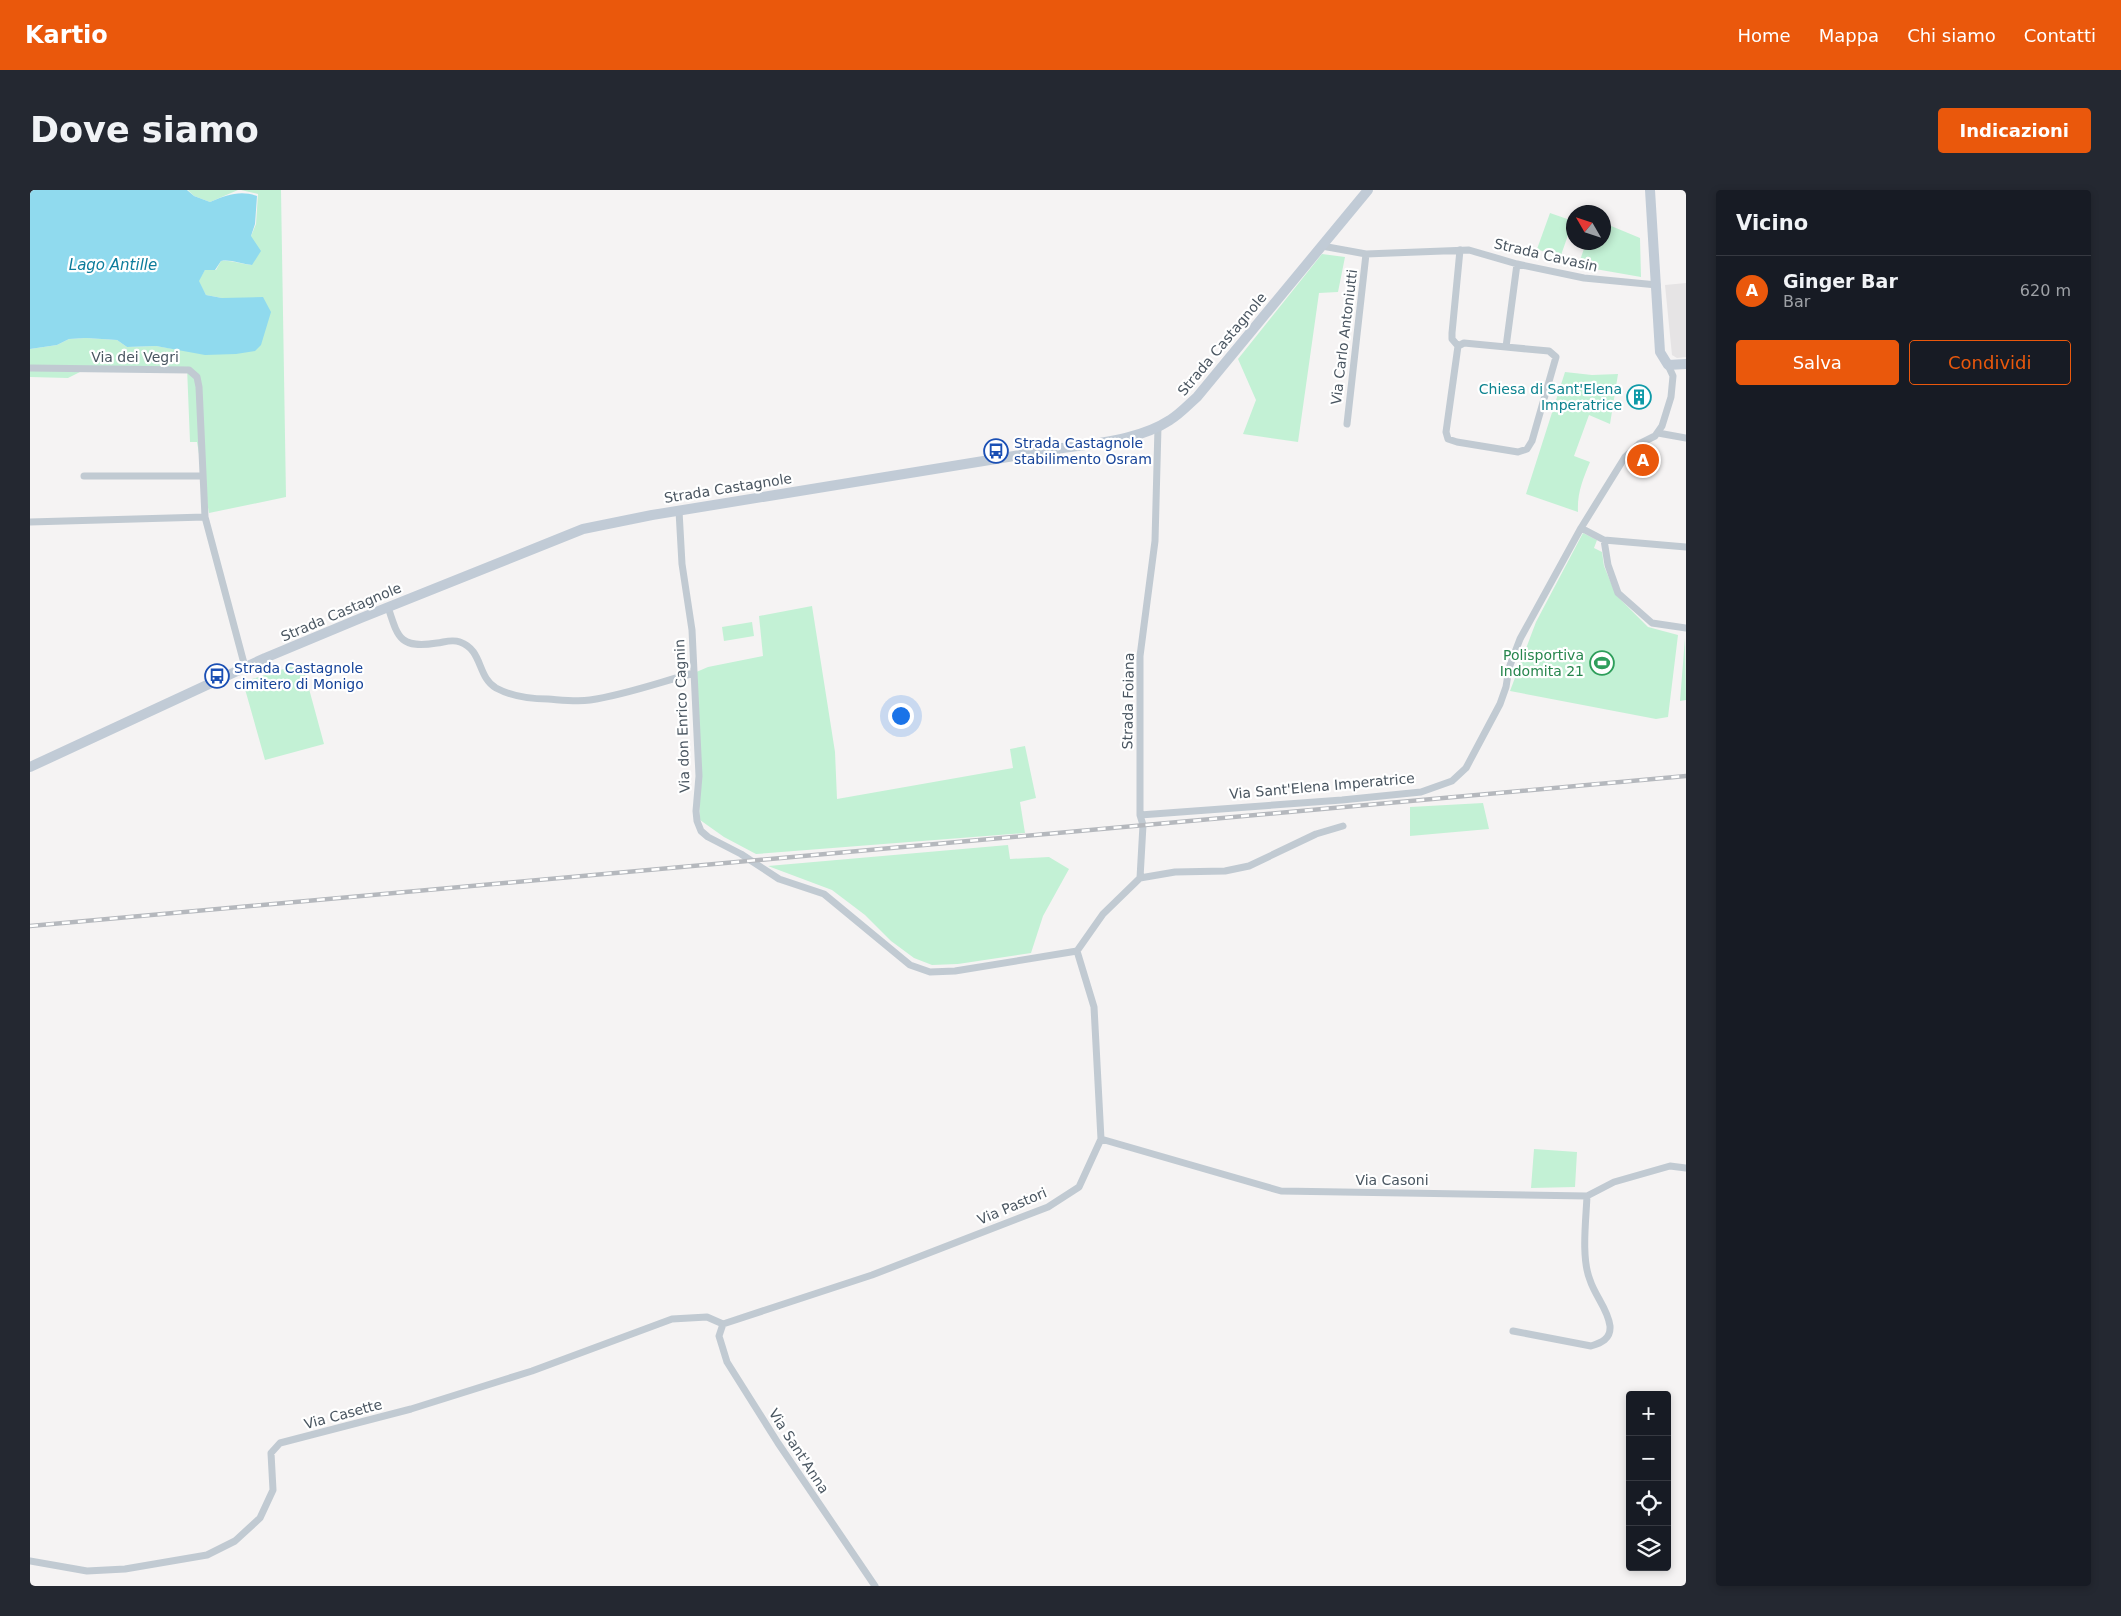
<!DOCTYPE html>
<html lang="it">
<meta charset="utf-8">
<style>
body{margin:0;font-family:"DejaVu Sans",sans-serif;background:#242831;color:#f1f3f6}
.controls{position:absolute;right:15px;bottom:15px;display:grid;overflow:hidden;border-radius:5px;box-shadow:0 2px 8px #0003}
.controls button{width:45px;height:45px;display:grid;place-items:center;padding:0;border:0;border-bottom:1px solid #363941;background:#171b24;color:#f1f3f6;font:25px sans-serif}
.compass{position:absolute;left:1536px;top:15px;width:45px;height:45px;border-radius:50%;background:#171b24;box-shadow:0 2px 8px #0003;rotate:309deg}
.you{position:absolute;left:870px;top:525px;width:18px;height:18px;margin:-12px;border:4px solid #fff;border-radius:50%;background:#1a73e8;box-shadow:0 0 0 8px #1a73e833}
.badge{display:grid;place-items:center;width:32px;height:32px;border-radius:50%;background:#ea580c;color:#fff;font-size:16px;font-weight:700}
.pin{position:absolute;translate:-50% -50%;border:2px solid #fff;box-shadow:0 1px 5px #0006}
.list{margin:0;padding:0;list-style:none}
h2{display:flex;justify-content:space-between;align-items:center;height:65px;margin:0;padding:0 20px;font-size:21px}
h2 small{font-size:16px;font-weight:400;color:#9ea1a6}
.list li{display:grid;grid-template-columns:32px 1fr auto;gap:15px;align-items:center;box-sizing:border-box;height:70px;padding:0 20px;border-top:1px solid #363941}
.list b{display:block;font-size:19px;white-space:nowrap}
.list p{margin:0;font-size:16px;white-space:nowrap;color:#9ea1a6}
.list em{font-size:16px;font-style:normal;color:#9ea1a6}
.actions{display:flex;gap:10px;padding:15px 20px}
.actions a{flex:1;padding:11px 0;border:1px solid #ea580c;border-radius:5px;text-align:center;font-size:18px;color:#ea580c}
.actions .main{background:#ea580c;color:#fff}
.icon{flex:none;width:28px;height:28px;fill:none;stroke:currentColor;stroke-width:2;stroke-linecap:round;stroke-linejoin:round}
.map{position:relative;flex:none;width:1656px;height:1396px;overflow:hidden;border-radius:5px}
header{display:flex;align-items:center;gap:30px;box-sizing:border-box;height:70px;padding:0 25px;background:#ea580c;color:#fff}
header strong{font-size:24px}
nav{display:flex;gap:28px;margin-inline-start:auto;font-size:18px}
.intro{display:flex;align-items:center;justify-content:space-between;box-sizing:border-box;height:120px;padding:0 30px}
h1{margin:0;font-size:35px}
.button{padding:12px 22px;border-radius:5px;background:#ea580c;color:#fff;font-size:18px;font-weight:700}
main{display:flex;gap:30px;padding:0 30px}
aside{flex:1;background:#171b24;border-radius:5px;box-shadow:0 2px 8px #0003}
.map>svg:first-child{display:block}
.education{fill:#e6e4e5}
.green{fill:#c3f1d5}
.water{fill:#90daee}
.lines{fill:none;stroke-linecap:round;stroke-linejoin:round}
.street{stroke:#c1cad2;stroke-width:7}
.secondary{stroke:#c1cbd6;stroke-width:10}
.rail-casing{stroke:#b5b8bd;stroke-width:4.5}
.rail{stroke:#fff;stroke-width:2.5;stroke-dasharray:8;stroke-linecap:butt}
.labels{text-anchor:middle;stroke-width:4.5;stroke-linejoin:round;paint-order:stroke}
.street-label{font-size:14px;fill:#4a5661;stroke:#fff}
.culture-label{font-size:14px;fill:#0d838f;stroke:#fff;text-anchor:end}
.transit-label{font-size:14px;fill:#164399;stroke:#fff;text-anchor:start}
.leisure-label{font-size:14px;fill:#27864d;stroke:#fff;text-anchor:end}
.water-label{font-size:15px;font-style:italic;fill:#0c7c9b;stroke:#fff}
</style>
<header>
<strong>Kartio</strong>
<nav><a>Home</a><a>Mappa</a><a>Chi siamo</a><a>Contatti</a></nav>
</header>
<div class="intro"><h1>Dove siamo</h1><a class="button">Indicazioni</a></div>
<main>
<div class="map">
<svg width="1656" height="1396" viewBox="0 0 1656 1396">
<rect width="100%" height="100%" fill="#f5f3f3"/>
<!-- education -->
<path class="education" d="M1656,93V167L1647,168L1642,165L1635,95Z"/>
<!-- green -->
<path class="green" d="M158,0H208L180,12L164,6Z
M211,0H251L256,307L179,323L167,252H160L157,177L52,181L38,188L0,187V159L27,155L39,149L56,148L87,150L97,157L126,156L144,159L233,108H192L176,105L168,91L175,80H186L191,71C200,70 211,74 222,75L221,46L226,34L228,4Z
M1520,23L1543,31L1530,68L1507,59Z
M1574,33L1610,48L1611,87L1548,76L1556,53L1574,52Z
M1292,64L1315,67L1308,102L1289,103L1268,252L1213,244L1226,210L1208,169Z
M1535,182L1562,185L1588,184L1580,234L1559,225L1544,266L1560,272C1553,289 1547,303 1548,322L1496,304Z
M1553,343L1567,350L1564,358L1572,362L1574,376L1586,405L1618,437L1648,445L1638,527L1626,529L1480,501L1506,432Z
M782,416L805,562L807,609L983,578L980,559L995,556L1006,608L990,612L995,643L726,664L694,647L670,630L664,483L678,477L733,466L729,426Z
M722,432L724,446L694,451L692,437Z
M1655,448L1656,510L1650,511Z
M272,473L294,554L235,570L213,492Z
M1453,613L1459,639L1380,646V617Z
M978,655L980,669L1019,667L1039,679L1013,726L1001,763L928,774L902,775L884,768L861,751L835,725L802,700L738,676Z
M1504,959L1547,962L1545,997L1501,998Z"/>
<!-- water -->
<path class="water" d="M0,0H157L164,6L180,12C197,5 210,0 227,6L225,34L221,46L231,61L222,75C212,74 200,69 191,71L185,80H175L169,91L176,105L192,108L233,107L241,122L231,155L225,161L206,164L175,165L126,156L97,157L87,150L56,148L39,149L27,155L0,159Z"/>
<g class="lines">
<!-- street -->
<path class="street" d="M1292,56L1336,64L1439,60L1487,74L1554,88L1627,95
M1428,156L1422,149V143L1430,60
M1476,157L1519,161L1526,167L1502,251L1497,259L1488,262L1427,252L1418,249L1416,242L1428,156L1434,153L1476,157L1487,74
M0,178L159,180L167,187L169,197L175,327L215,477
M1317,234L1336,64
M1628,243L1656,248
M54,286H173
M649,321L652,374L662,440L669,586L666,621L667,631L671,641L678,647L711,664L749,689L794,704L880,775L900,782L925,781L1047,761
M0,332L175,327
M1551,338L1574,350L1656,357
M1574,350L1578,375L1588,403L1622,433L1656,438
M358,417C368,448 370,459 407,453C415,452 422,449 430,452C453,460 447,487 466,498C481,506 501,509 518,509C532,510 547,512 560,510C595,505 630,492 664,483
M1110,625L1312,610L1391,602L1422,591L1436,578L1470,514L1476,497L1479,478L1490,449L1551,338L1595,267L1609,254L1625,246L1632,236L1641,207L1643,186L1638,175
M1110,688L1145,682L1195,681L1219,676L1286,644L1313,636
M1047,761L1073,724L1110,688L1113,635L1110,625V466L1125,351L1128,237
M1071,949L1251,1001L1557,1006L1584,992L1640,976L1656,978
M693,1134L842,1085L1018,1017L1049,997L1071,949L1064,817L1047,761
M693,1134L689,1146L697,1172L748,1253L845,1396
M1483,1141L1561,1156C1571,1153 1581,1149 1580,1136C1578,1119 1565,1106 1560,1090C1551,1068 1556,1030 1557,1006
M0,1371L57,1381L95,1379L177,1365L205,1351L230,1328L243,1300L241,1263L250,1253L381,1219L502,1181L642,1129L677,1127L693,1134"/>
<!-- secondary -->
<path class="secondary" d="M1620,0L1630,162L1638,175L1656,174
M0,577L235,468L331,428L553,339L622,325L1027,259C1064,253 1108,251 1140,230C1150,224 1158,215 1167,207L1338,0"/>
<!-- rail casing -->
<g class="rail-casing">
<path id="rail" d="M0,736L1656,586"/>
</g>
<!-- rail -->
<use href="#rail" class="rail"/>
</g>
<!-- icons -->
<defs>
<g id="building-ring" transform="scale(1.25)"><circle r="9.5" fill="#fff" stroke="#0f9aa8" stroke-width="1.5"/><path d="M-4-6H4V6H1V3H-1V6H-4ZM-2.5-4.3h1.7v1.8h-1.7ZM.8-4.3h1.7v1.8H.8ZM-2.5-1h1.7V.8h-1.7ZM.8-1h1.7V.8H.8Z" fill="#0f9aa8"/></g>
<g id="bus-ring" transform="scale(1.25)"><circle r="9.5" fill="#fff" stroke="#1a4fb4" stroke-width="1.5"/><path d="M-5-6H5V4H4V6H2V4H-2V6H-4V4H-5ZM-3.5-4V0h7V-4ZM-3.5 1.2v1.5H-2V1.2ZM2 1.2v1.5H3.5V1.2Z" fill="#1a4fb4"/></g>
<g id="stadium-ring" transform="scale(1.25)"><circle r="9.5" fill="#fff" stroke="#2e9e5b" stroke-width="1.5"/><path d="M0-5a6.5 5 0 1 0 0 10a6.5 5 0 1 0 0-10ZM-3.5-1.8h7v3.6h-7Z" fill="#2e9e5b"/></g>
</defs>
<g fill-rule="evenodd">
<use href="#building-ring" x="1609" y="207"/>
<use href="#bus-ring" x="966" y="261"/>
<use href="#stadium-ring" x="1572" y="473"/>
<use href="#bus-ring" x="187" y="486"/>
</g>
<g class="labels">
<!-- street labels -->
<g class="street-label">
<text transform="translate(1516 65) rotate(13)" y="5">Strada Cavasin</text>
<text transform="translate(1314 147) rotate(-83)" y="5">Via Carlo Antoniutti</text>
<text transform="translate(1192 154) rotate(-50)" y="5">Strada Castagnole</text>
<text x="105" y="172">Via dei Vegri</text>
<text transform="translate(698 298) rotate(-9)" y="5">Strada Castagnole</text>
<text transform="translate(311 422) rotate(-23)" y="5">Strada Castagnole</text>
<text transform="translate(1098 511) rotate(-89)" y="5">Strada Foiana</text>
<text transform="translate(652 526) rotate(-92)" y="5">Via don Enrico Cagnin</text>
<text transform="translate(1292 596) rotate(-5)" y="5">Via Sant'Elena Imperatrice</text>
<text x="1362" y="995">Via Casoni</text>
<text transform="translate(982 1016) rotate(-23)" y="5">Via Pastori</text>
<text transform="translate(313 1224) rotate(-15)" y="5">Via Casette</text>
<text transform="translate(769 1261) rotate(57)" y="5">Via Sant'Anna</text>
</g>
<!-- culture labels -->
<g class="culture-label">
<text x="1592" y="204">Chiesa di Sant'Elena<tspan x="1592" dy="16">Imperatrice</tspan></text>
</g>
<!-- transit labels -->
<g class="transit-label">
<text x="984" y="258">Strada Castagnole<tspan x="984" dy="16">stabilimento Osram</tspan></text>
<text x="204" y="483">Strada Castagnole<tspan x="204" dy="16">cimitero di Monigo</tspan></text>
</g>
<!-- leisure labels -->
<g class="leisure-label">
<text x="1554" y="470">Polisportiva<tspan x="1554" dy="16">Indomita 21</tspan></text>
</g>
<!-- water labels -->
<g class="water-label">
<text x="83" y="80">Lago Antille</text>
</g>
</g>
</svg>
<div class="controls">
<button>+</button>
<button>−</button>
<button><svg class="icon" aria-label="locate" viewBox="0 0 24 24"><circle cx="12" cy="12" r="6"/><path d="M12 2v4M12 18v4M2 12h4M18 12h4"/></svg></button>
<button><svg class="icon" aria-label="layers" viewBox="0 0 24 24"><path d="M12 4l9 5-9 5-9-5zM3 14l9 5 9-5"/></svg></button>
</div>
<svg class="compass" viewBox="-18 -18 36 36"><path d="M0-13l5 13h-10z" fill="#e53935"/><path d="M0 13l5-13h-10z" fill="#9ea1a6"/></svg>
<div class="you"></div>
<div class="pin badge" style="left:1613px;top:270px">A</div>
</div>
<aside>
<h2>Vicino<small></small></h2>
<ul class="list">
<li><span class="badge">A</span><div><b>Ginger Bar</b><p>Bar</p></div><em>620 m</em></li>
</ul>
<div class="actions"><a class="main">Salva</a><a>Condividi</a></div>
</aside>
</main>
